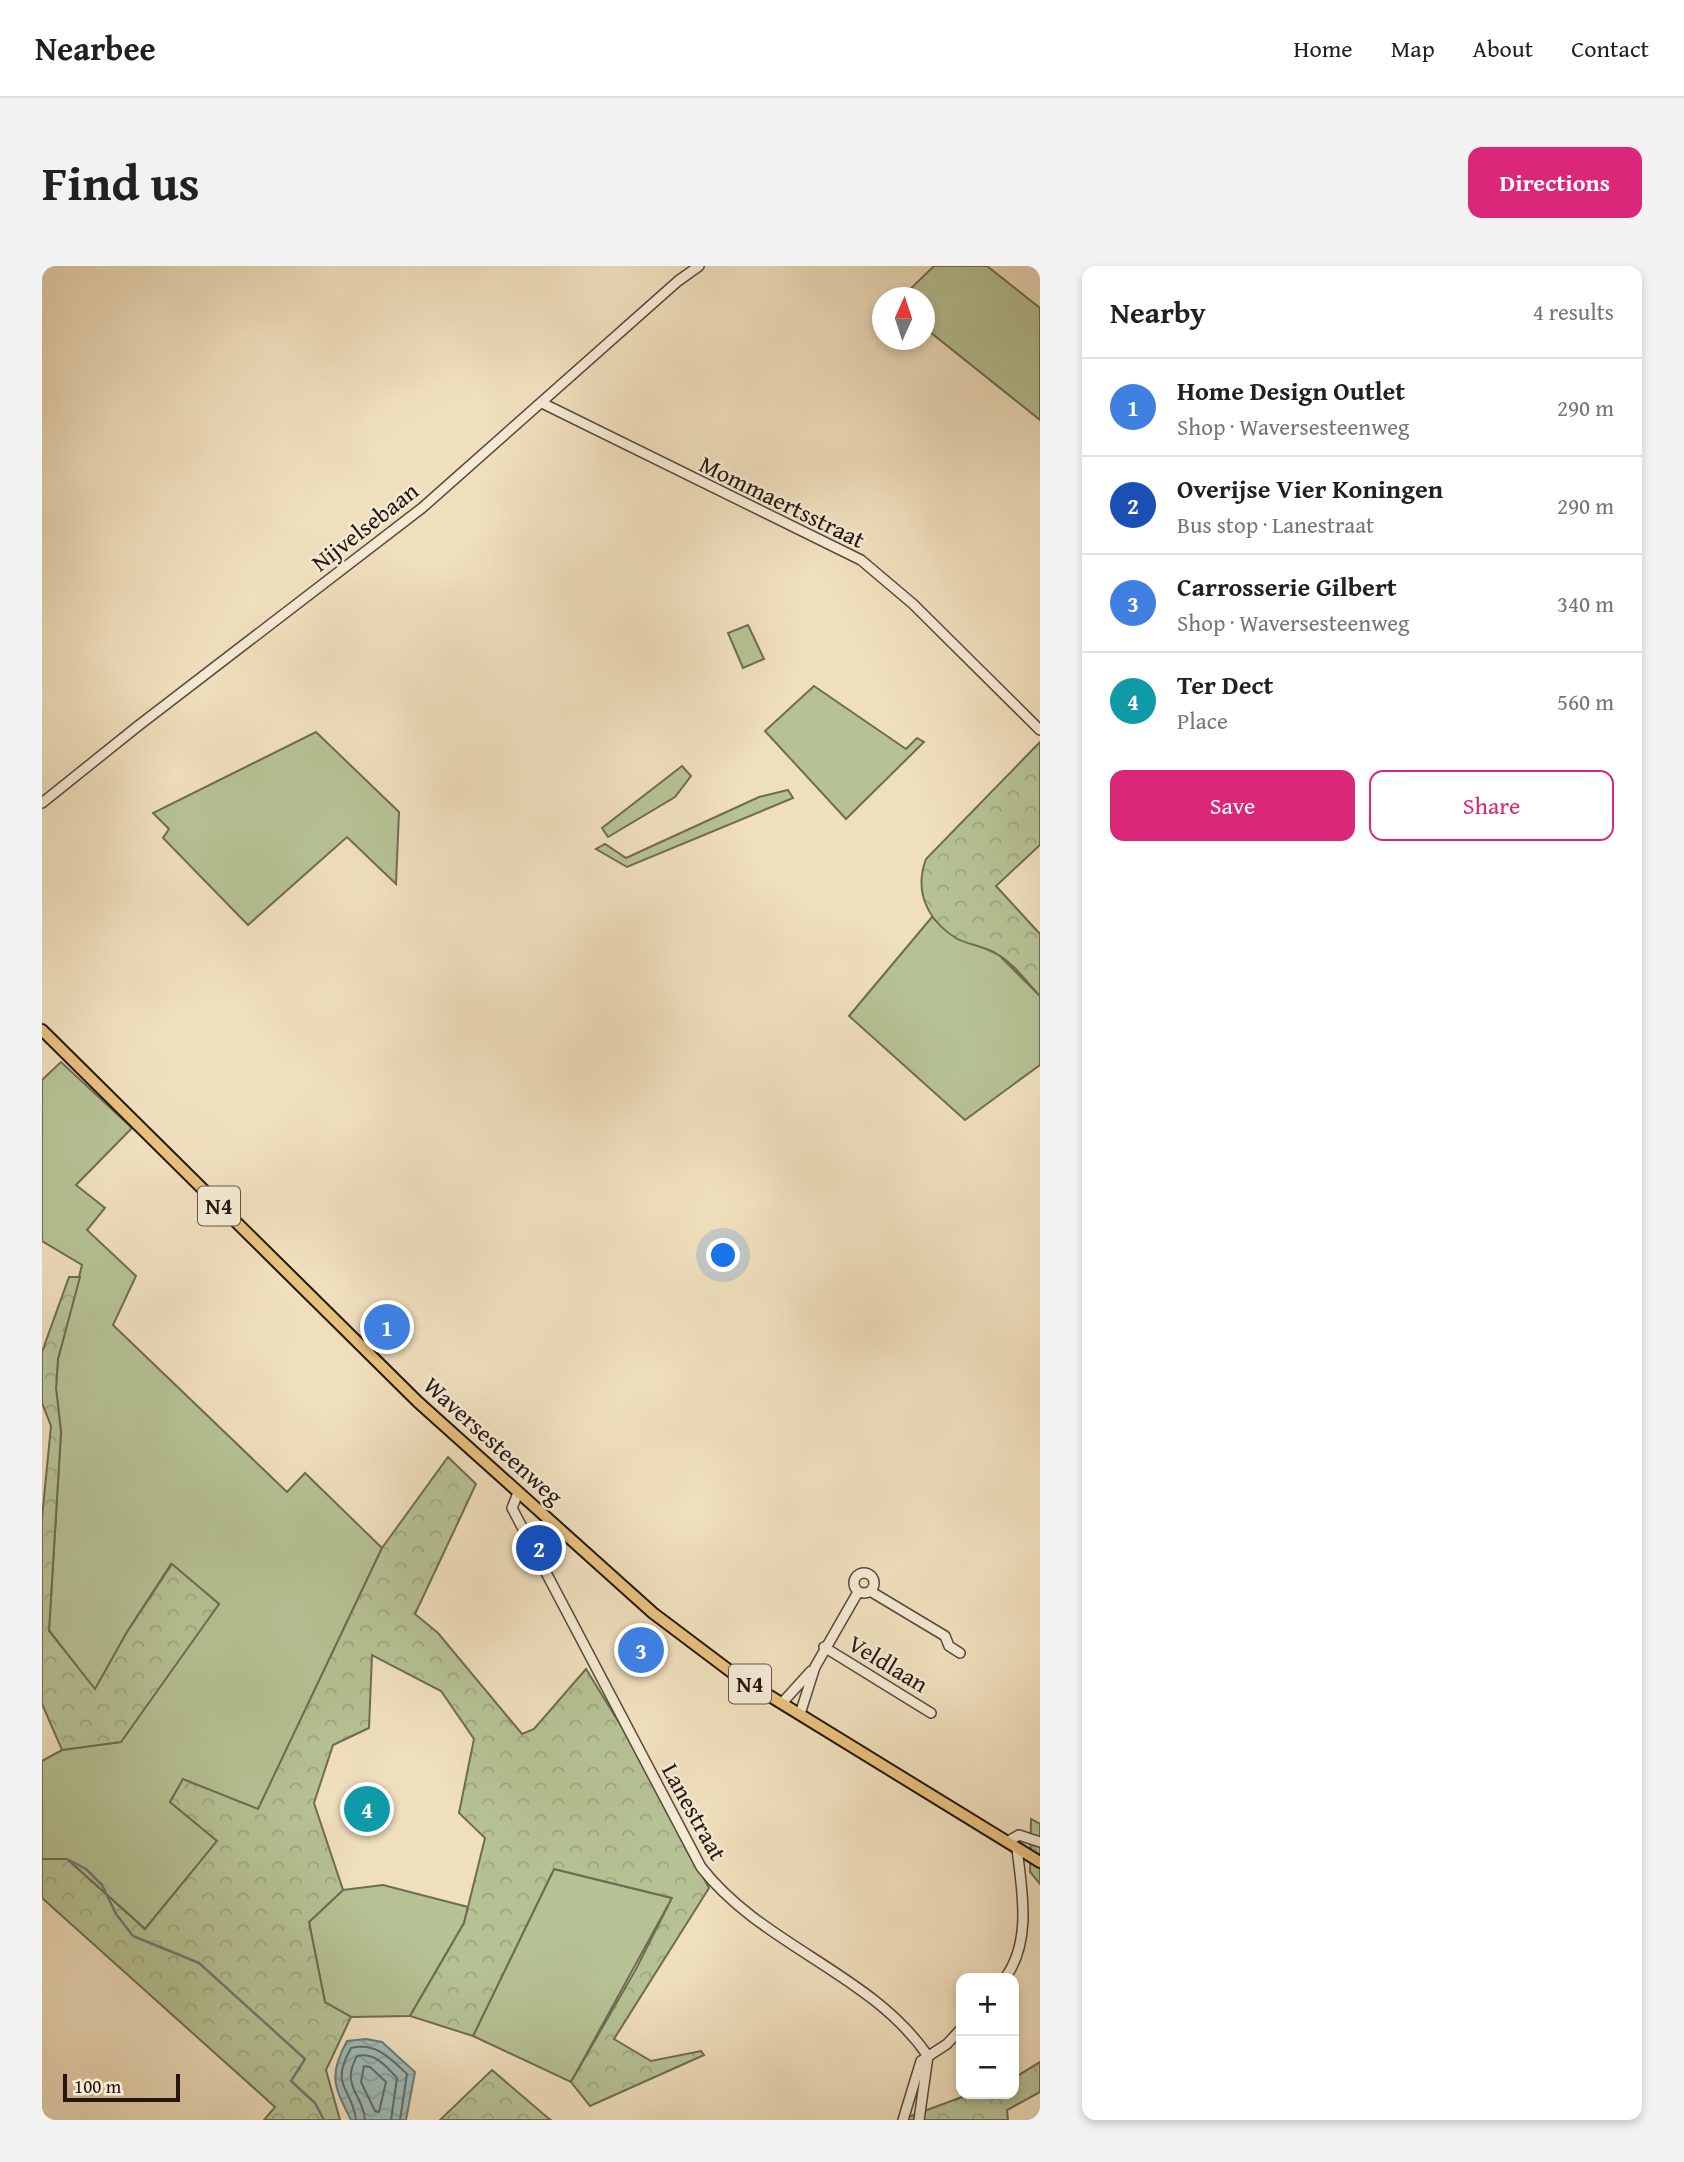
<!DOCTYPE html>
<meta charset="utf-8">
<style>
body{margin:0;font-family:"Gentium Book Plus",serif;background:#f2f2f2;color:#202124}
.controls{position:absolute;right:21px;bottom:21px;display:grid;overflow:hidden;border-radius:14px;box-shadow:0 4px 10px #0003}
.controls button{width:63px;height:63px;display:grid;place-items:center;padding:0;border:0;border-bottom:2px solid #e0e0e0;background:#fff;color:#202124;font:35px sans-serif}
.compass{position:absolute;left:830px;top:21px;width:63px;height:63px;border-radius:50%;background:#fff;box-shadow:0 4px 10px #0003;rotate:3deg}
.scale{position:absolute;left:21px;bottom:18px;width:117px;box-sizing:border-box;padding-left:7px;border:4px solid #251710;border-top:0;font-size:19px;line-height:24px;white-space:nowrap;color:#251710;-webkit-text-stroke:5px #f5ead4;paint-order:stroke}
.you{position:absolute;left:682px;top:990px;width:24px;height:24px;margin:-18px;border:5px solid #fff;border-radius:50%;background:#1a73e8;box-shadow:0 0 0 10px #1a73e833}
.badge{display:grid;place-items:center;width:46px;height:46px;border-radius:50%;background:#db2777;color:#fff;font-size:23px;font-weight:700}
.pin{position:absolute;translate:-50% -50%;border:4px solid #fff;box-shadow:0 2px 7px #0006}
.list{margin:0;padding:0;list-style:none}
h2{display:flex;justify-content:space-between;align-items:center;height:91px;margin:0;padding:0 28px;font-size:30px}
h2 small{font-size:23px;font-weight:400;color:#757577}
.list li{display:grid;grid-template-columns:46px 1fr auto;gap:21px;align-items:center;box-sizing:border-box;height:98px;padding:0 28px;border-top:2px solid #e0e0e0}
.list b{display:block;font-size:26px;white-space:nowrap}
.list p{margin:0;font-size:23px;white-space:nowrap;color:#757577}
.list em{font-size:23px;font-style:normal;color:#757577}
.actions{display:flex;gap:14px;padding:21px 28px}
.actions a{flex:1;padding:16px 0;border:2px solid #db2777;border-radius:14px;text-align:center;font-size:24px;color:#db2777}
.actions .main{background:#db2777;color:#fff}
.map{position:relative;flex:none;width:998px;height:1854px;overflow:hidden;border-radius:14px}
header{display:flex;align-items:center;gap:42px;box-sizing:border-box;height:98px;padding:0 35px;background:#fff;border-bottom:2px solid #e0e0e0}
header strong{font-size:33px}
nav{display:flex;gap:38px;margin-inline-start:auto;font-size:24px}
.intro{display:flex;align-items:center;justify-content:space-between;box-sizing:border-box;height:168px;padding:0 42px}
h1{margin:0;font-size:49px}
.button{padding:18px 32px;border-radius:14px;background:#db2777;color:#fff;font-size:24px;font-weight:700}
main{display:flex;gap:42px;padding:0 42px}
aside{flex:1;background:#fff;border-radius:14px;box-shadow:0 4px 10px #0003}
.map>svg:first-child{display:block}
.green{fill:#b6c294;stroke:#6e6c52;stroke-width:2}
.forest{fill:url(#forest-crowns);stroke:#6e6c52;stroke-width:2}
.water{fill:url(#water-waves);stroke:#6d7975;stroke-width:2}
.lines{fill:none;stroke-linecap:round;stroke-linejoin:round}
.shore{stroke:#616964;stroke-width:2}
.stream{stroke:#6d7975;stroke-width:2.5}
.minor-casing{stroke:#58493b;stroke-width:12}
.major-casing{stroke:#251710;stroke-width:14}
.minor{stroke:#f5ead4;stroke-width:9}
.major{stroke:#e8c07e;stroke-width:10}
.labels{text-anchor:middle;stroke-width:5;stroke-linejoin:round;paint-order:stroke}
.shield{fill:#f5ead4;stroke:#63564b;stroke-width:2}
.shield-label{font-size:23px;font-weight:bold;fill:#251710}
.street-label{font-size:24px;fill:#251710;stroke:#f5ead4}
</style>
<header>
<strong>Nearbee</strong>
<nav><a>Home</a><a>Map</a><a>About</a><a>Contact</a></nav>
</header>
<div class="intro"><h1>Find us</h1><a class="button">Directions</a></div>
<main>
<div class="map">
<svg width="998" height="1854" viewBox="0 0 998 1854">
<defs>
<pattern id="forest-crowns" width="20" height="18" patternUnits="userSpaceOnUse" patternTransform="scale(1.75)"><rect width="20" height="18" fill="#b6c294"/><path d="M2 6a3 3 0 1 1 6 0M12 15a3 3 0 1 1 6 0" fill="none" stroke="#9ca67f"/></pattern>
<pattern id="water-waves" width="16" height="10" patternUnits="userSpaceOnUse" patternTransform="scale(1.75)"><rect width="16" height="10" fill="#9dbbb9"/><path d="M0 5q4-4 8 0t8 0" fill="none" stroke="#87a09e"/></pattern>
</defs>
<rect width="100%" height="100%" fill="#f0dfbd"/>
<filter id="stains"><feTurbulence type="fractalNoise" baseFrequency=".00286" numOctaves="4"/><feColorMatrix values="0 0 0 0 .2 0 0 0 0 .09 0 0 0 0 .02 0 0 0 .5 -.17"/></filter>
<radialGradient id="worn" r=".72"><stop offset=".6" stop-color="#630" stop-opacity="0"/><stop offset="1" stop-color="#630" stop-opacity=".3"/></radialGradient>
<!-- green -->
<path class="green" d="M892,0H945L998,42V154L883,62V32L860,31Z
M706,359L722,393L701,402L686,367Z
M772,420L864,483L875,472L882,476L804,553L723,465Z
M274,466L357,546L354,618L305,571L206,659L121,572L127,563L111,547Z
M640,500L649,510L633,531L566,571L560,562Z
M746,524L751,532L585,601L554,583L563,578L584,592L717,531Z
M890,651L916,673L935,678L957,689L998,730V799L923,854L807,750Z
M19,796L90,862L34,919L63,942L45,964L94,1010L71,1059L245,1226L263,1207L340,1282L216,1544L141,1514L128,1536L176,1575L103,1663L25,1593H0V1495L20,1484L77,1476L177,1338L129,1298L85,1366L53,1424L7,1364L19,1166L14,1122L16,1093L40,999L0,975V814Z
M512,1603L630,1632L529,1816L431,1770Z
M341,1619L426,1641L422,1657L368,1750L309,1751L283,1737L267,1656L301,1624Z"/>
<!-- forest -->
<path class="forest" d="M998,476V579L954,620L998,668V730C985,716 971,697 955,688C942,680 926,679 914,672C885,654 872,625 884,593Z
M27,1011H38L16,1093L14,1122L19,1166L7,1365L53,1423L85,1366L130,1298L177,1338L79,1476L20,1484L0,1438V1252L9,1160L0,1137V1086Z
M406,1191L434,1218L373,1348L396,1367L480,1468L492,1463L544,1403L589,1476L667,1622L572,1773L609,1795L659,1785L662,1789L548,1840L529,1816L594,1703L630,1632L512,1603L431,1770L368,1750L422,1657L443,1572L417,1547L432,1473L399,1425L330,1389L327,1462L291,1479L272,1537L301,1624L267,1656L283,1736L309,1751L284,1804L298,1854H222L233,1841L0,1632V1593H25L103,1663L175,1575L128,1536L141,1513L216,1543L340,1282Z
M989,1553L998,1558V1618L988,1606Z
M998,1796V1826L965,1844L966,1854H858L928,1828H972V1812Z
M450,1804L506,1852L509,1854H398Z"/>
<!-- water -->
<path class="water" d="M324,1773L340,1776L373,1806L364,1854H309C292,1820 286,1810 305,1775Z"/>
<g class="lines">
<!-- shore -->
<path class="shore" d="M322,1800L328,1801L344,1816L337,1846L333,1845L319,1816Z
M314,1854C310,1820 287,1822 309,1782C334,1776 348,1792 365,1808L358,1854
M323,1854C321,1827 298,1821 315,1790C333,1786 344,1800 355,1812L349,1854"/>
<!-- stream -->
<path class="stream" d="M25,1593L44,1603L60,1619L74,1648L91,1670L157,1697L263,1793L249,1815L273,1837L282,1854"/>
<!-- minor casing -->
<g class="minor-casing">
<path id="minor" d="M500,137L819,294L871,338L998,464
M0,537L96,460L380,242L636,15L657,0
M476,1227L470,1242L659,1601C720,1680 829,1707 886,1790L877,1854
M812 1317a10 10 0 1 1 20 0a10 10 0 1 1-20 0Z
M828,1325L903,1370L907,1380L918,1387
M782,1381L889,1447
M740,1437L769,1405
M758,1448L773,1401L816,1326
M965,1576L977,1569L998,1576
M963,1712C990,1676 980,1624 975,1583
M861,1854L879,1795L905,1778L919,1763"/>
</g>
<!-- major casing -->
<g class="major-casing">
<path id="major" d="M0,764L376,1136L611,1347L692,1408L998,1596"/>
</g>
<!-- minor -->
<use href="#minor" class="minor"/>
<!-- major -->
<use href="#major" class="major"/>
</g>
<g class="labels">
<!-- shield labels -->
<g class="shield">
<rect x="156" y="920.5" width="42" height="39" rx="5"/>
<rect x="687" y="1398.5" width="42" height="39" rx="5"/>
</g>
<g class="shield-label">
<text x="177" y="948">N4</text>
<text x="708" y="1426">N4</text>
</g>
<!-- street labels -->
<g class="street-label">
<text transform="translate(740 236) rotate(26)" y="8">Mommaertsstraat</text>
<text transform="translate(323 261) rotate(-38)" y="8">Nijvelsebaan</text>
<text transform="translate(451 1175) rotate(42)" y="8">Waversesteenweg</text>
<text transform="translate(846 1398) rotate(31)" y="8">Veldlaan</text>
<text transform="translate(652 1546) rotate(61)" y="8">Lanestraat</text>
</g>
</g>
<rect width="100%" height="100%" filter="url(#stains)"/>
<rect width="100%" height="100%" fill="url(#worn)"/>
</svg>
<div class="controls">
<button>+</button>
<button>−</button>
</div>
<svg class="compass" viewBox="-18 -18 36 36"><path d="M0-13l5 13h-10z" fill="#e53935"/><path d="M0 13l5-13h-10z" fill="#757577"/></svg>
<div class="scale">100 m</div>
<div class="you"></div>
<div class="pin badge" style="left:345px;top:1061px;background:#3f7fe0">1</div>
<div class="pin badge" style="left:497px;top:1282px;background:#1a4fb4">2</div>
<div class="pin badge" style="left:599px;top:1384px;background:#3f7fe0">3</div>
<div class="pin badge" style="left:325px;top:1543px;background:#0f9aa8">4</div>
</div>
<aside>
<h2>Nearby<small>4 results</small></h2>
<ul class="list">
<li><span class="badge" style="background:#3f7fe0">1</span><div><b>Home Design Outlet</b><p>Shop · Waversesteenweg</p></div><em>290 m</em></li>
<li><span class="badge" style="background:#1a4fb4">2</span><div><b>Overijse Vier Koningen</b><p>Bus stop · Lanestraat</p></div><em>290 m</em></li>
<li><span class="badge" style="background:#3f7fe0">3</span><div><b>Carrosserie Gilbert</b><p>Shop · Waversesteenweg</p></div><em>340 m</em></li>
<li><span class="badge" style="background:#0f9aa8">4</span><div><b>Ter Dect</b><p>Place</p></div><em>560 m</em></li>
</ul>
<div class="actions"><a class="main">Save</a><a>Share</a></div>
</aside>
</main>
